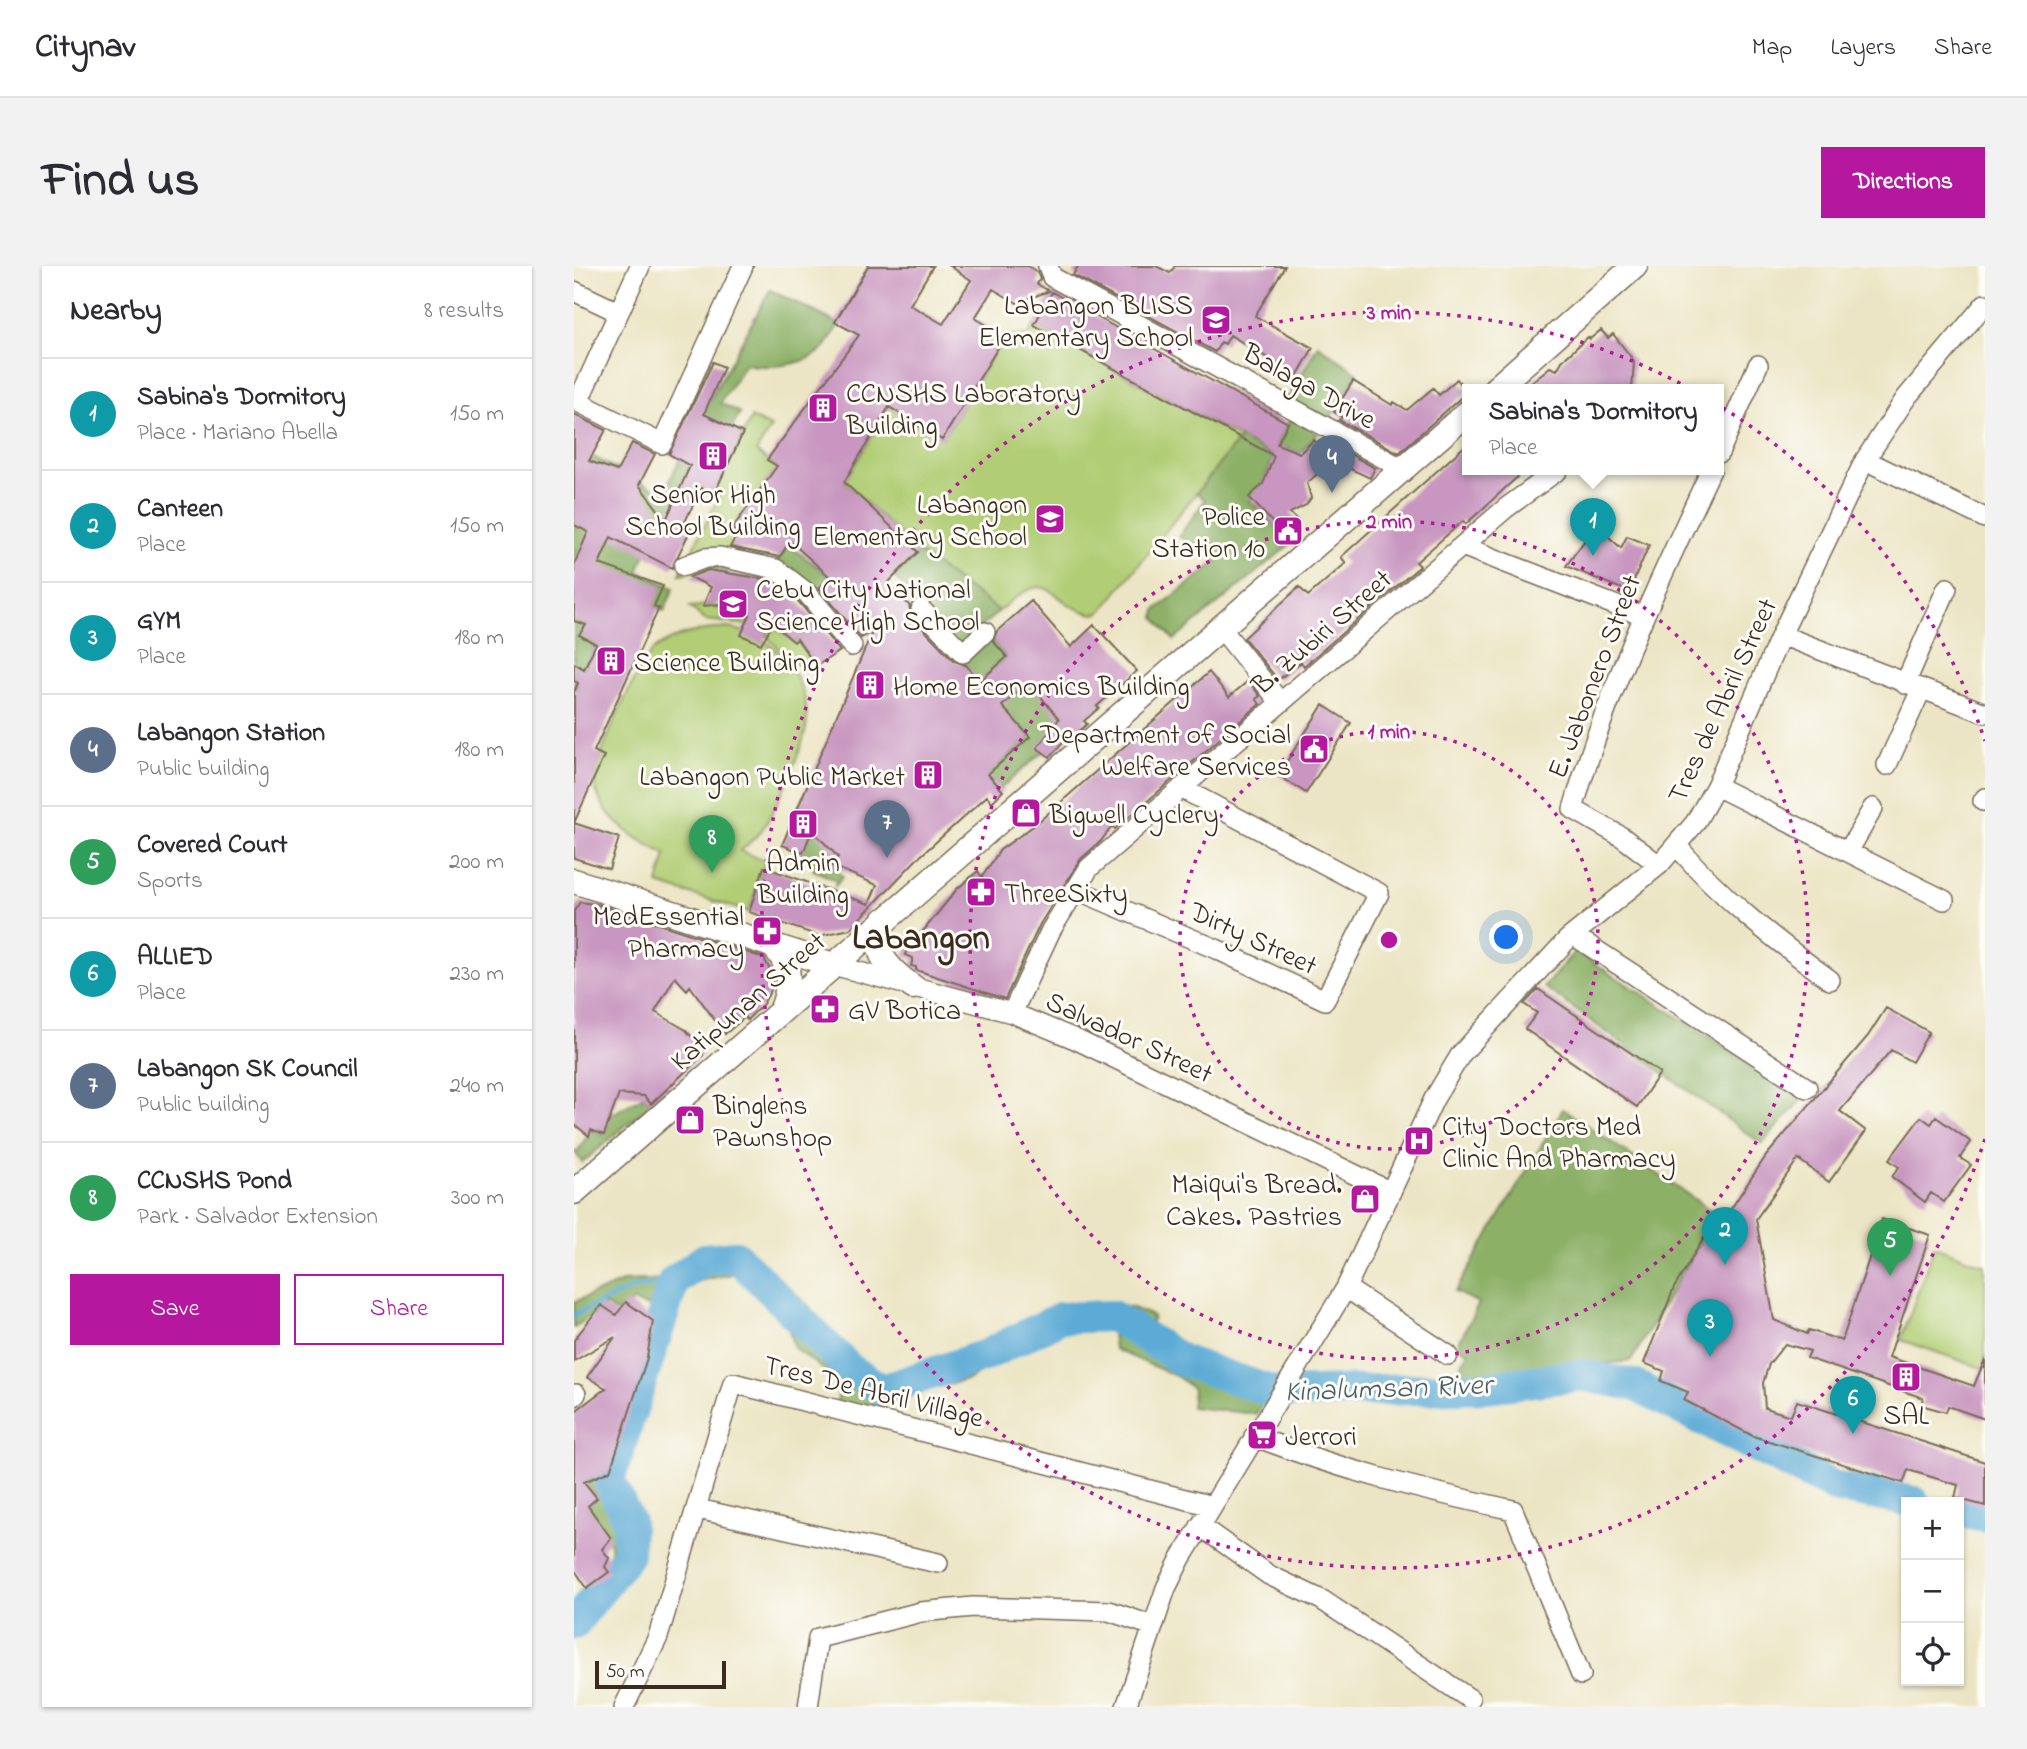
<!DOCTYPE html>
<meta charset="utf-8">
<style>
body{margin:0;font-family:"Indie Flower",sans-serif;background:#f2f2f3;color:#2b2b33}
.controls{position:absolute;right:21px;bottom:21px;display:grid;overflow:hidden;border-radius:0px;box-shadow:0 2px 5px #0004}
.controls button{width:63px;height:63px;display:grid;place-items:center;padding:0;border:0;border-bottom:2px solid #e1e1e2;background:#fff;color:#2b2b33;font:35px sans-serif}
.scale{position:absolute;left:21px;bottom:18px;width:131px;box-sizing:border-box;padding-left:7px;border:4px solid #3b2a1e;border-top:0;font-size:19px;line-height:24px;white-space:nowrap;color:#3b2a1e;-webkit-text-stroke:5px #fdfcf7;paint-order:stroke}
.you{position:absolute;left:933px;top:672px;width:24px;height:24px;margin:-18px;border:5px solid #fff;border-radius:50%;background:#1a73e8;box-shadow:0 0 0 10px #1a73e833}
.badge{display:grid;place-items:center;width:46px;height:46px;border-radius:50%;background:#b5179e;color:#fff;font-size:23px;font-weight:700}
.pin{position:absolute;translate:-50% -58px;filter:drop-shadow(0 2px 4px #0008)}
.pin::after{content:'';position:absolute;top:37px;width:24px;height:21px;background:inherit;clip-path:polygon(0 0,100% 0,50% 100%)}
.popup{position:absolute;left:888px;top:118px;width:262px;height:91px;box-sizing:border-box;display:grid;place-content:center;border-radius:0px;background:#fff;filter:drop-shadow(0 2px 5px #0005);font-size:23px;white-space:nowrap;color:#7c7c81}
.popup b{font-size:26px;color:#2b2b33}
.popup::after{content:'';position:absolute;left:50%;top:100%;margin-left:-14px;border:14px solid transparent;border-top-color:#fff}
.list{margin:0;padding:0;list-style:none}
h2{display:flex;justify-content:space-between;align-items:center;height:91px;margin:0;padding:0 28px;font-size:30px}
h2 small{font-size:23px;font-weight:400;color:#7c7c81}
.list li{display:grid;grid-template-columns:46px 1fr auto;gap:21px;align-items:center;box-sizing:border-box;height:112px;padding:0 28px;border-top:2px solid #e1e1e2}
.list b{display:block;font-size:26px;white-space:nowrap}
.list p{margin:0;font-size:23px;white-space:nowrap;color:#7c7c81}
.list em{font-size:23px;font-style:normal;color:#7c7c81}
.actions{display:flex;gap:14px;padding:21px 28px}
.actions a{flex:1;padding:16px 0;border:2px solid #b5179e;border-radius:0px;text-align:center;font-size:24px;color:#b5179e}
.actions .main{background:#b5179e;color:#fff}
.icon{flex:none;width:38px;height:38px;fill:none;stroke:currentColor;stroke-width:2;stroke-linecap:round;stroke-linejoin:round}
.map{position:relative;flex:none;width:1411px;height:1441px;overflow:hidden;border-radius:0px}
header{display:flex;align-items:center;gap:42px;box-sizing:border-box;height:98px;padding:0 35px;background:#fff;border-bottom:2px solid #e1e1e2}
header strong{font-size:33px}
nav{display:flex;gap:38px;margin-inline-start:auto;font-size:24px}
.intro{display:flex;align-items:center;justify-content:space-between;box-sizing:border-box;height:168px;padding:0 42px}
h1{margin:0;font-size:49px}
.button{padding:18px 32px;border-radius:0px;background:#b5179e;color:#fff;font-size:24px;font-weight:700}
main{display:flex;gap:42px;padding:0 42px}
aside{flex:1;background:#fff;border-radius:0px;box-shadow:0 2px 5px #0004}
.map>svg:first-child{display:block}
.green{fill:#b1cd74;stroke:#767c49;stroke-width:2}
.forest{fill:#8cb066;stroke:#646d42;stroke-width:2}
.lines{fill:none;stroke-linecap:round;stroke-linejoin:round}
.stream{stroke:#5caad6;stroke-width:5}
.river{stroke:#5caad6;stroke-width:32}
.building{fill:#c896c0}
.minor-casing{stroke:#796b58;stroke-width:22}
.major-casing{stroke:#796b58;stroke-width:27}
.minor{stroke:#fff;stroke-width:19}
.major{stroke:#fff;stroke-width:24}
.ring{fill:none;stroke:#b5179e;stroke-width:3.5;stroke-dasharray:3.5 7}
.labels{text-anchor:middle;stroke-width:6;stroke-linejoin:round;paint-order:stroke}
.poi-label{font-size:28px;fill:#3b2a1e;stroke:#fdfcf7;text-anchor:start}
.street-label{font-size:28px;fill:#3b2a1e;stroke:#fdfcf7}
.water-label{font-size:30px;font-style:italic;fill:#485d68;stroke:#fdfcf7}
.district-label{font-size:35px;font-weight:bold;fill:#3b2a1e;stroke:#fdfcf7}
.centre{fill:#b5179e;stroke:#fdfcf7;stroke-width:3.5}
.ring-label{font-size:21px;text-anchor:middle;font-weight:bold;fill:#b5179e;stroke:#fdfcf7;stroke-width:6;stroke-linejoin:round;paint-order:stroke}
</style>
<header>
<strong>Citynav</strong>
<nav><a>Map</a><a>Layers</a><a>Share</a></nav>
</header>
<div class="intro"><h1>Find us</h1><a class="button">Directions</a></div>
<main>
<aside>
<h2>Nearby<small>8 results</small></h2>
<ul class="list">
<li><span class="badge" style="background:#0f9aa8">1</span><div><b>Sabina's Dormitory</b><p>Place · Mariano Abella</p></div><em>150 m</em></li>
<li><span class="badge" style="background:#0f9aa8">2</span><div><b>Canteen</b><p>Place</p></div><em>150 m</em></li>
<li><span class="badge" style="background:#0f9aa8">3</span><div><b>GYM</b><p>Place</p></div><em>180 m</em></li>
<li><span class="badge" style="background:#5c6f8a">4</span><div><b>Labangon Station</b><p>Public building</p></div><em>180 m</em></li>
<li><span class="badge" style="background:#2e9e5b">5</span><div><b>Covered Court</b><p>Sports</p></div><em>200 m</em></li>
<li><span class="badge" style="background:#0f9aa8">6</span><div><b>ALLIED</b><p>Place</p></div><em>230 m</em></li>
<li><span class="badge" style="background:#5c6f8a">7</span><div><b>Labangon SK Council</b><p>Public building</p></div><em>240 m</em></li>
<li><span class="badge" style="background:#2e9e5b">8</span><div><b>CCNSHS Pond</b><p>Park · Salvador Extension</p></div><em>300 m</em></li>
</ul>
<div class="actions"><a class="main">Save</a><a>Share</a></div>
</aside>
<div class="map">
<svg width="1411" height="1441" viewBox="0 0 1411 1441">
<rect width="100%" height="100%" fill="#fdfcf7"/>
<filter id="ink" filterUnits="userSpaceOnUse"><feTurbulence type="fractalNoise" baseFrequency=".0143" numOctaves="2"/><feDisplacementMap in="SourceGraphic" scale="14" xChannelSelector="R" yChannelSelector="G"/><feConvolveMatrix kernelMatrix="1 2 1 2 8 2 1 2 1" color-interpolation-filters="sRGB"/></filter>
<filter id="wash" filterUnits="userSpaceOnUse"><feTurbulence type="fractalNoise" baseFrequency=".00686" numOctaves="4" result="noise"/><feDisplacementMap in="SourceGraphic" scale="28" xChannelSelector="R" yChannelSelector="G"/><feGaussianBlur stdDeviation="1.57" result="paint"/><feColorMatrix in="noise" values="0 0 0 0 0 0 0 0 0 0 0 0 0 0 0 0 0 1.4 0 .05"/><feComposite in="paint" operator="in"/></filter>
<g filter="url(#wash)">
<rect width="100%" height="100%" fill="#ece5c5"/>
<!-- green -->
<path class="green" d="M460,59L666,172L527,346L521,348C472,340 481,294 425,345L344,286L270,216L338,104L368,173L431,70L454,69Z
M177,152L197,161L182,186L203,201L158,262L165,267L157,281L166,286L154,306L134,302L106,308L145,231L140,228Z
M134,339L175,350L172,359L131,354L116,341Z
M199,359L220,376L223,373L242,400L221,398L192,370Z
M153,362C198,367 231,406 233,451C234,474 203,541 189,562C184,570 174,578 166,585L192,595L175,646L84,618L92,588C64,575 27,552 21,519C17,499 65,395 82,382C103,367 128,363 153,362Z
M1360,980L1411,999V1103L1327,1074Z"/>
<!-- forest -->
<path class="forest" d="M196,24L265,58C260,65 256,76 250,82C233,100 194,103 171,98L146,137L166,147L158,162L139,153L109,213L127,222L121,234L106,226L109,259L88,251L64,305L100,322L90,345L80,340L0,336V181L90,228L115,172Z
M744,79L784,107L754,155L714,132Z
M717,152L744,167L726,187L704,179L689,218L676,235L719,276L600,374L581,352L582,344L642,296L605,270L631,234L623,227L666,172L697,189Z
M214,279L257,311L320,372L350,340L320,311L344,286L425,345L407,361L433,391L410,411L431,436L455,416L479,444L533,431L427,522L264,591L257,599L269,611L261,620L262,614L239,604L241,598L226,592L250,536L426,498L455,471L349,352L320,378L312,371L297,368L249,319L238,330L202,297Z
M0,354L28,365L0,424Z
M1001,685L1230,831L1188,878L970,721Z
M70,830L77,838L8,897L0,884L3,886L17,864L30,869L37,849Z
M989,843L1142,948L1057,1095L880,1112L895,1086L883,1080L905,1037L881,1026Z
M168,979L237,1042L241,1065L274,1097L303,1113L328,1114L427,1075L492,1039L557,1041L579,1050L576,1063L618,1094L698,1122L682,1148L617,1141L619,1123L604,1111L540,1083L537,1059H493L446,1081L396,1113L313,1134L308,1149L262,1140L267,1116L220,1082L215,1064L162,1007L110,1018L101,1047L95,1046L41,1201C51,1220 63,1240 66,1262C71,1295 19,1340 0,1366V1348C25,1317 54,1295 25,1256L0,1252L23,1232L12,1215L36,1205L73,1092L79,1055L91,1045L59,1036L41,1046L31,1039L0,1062V1036L51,1015L97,1013L128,990L160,987Z"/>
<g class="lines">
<!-- stream -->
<path class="stream" d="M0,1049L59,1022L100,1015"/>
<!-- river -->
<path class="river" d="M1385,1245L1411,1250
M0,1358L54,1289L55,1256L35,1214L100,1015L131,993L162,990L276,1103L309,1124L412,1089L486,1052L538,1050L609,1095L702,1127L911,1121L1008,1109L1060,1119L1261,1221L1340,1236"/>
</g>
<g id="blocks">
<!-- building -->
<path class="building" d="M294,0H359L336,39L369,58L397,14L376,0H454L463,6L466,13L463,18L475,25L443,37L419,23L401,52L431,70L368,174L315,141L270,216L344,286L313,318L335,339L338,351L380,395L392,399L406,415L433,391L419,375L423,365L457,335L497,381L520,359L563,405L523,440L525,442L510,455L513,458L500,470L498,467L476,491L463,482L485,453L455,416L428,440L456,471L414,508L429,525L418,536L413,530L342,594L276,663L245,670L175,646L190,601L295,638L303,619L256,599L264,591L238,564L229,587L208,579L299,364L287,372L245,322L256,311L216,275L206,291L156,281L164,267L158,263L203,200L193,194L285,69L261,56Z
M504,0H582L596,7L601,0H711L681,50L739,82L723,110L656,69L651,78L647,76L641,86L499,9Z
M478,26L714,157L703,178L726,187L740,174L758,195L733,217L737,232L732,239L716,247L725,256L710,269L675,231L689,218L700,190L460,59Z
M1027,64L1034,72L1039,68L1060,95L1058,124H948L976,101L983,104L988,95L1014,71L1016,73Z
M139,96L150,101L130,148L169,167L140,228L127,222L109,260L117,263L98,302L37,271L25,298L89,320L80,340L85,342L20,485L30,490L0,557V426L4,417L0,415V397L10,403L22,378L5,369L12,359L0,355V299L14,266L0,259V148L32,164L15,195L43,205L58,177L81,188L65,219L92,254L116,200L95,188Z
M883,113L893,126L825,187L765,154L768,151L760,146L779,115L818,139L820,136L833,144L859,122L865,129Z
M893,178V204H951L892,258L889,255L842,296L846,300L730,400L727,396L704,414L670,372L725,321L734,330L772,297L767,291Z
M763,181L801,202L796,212L757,194Z
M1022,259L1047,282L1053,270L1075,279L1055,326L992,300Z
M134,304L197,314L224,335L266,385L242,400L223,373L220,376L199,358L187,378L167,369L176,349L147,344V338L129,340L137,321L116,311Z
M635,406L655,431L674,415L686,430L682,433L686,438L541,563L538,560L527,575L507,593L466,658L431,733L342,704V701L337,700L339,692L331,689L339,667L346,669L383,623L404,605L408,611L426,584L462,558Z
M749,439L777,457L732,527L704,509Z
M0,557L45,572L35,603L0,592Z
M6,636L26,639L190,692L199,710L197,724L189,738L173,754L171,751L151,768L116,720L113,724L101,711L81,746L112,764L129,784V789L77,838L70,830L45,828L30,869L17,864L15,870L0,858V645Z
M964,723L1086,807L1063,841L951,763L963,747L950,738Z
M1312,742L1355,766L1338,796L1317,784L1266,845L1292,865L1255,916L1224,893L1182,953L1200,1054L1233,1068L1235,1064L1268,1075L1308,953L1356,969L1315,1091L1400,1120L1411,1093V1153L1374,1140L1372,1146L1347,1139L1349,1132L1233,1092L1236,1085L1211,1078L1195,1098L1189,1117L1191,1142L1217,1150L1223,1135L1411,1196V1240L1381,1232L1384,1219L1334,1204L1329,1217L1179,1170L1110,1134L1114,1126L1087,1115L1090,1105L1070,1097L1100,1022L1140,955L1146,959L1192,890L1294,770Z
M1347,851L1357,858L1362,851L1397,876L1386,892L1397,899L1370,936L1357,927L1351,936L1318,911L1325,901L1315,894Z
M52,1036L79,1055L73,1092L36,1205L10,1216L23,1232L14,1240L37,1272L28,1283L35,1292L31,1301L35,1306L13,1322L0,1303V1146L32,1122L13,1111L41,1071L0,1095V1074L27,1039L42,1049Z"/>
</g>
</g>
<g filter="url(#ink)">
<use href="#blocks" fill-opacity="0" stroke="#796b58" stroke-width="2"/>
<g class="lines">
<!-- minor casing -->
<g class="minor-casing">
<path id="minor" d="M474,0L478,11L829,203
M0,25L44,46
M0,134L88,178L169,0
M4,136L66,0
M1145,187L1184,99
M1291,194L1411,252
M888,280L1069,350
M110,300L131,292L146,291L202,303L232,326L278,380
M347,343L389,387L411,366
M646,361L706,436
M1207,369L1411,447
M1331,418L1373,322
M1313,499L1347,424
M1142,520L1370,634
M1409,535L1411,532
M1103,580C1148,633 1200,673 1256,714
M1274,586L1299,542
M1085,599L1048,571L999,543C1033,425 1085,315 1137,204
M501,623L642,683L751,734L805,627L607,522
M999,669L1233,822
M259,699L438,747L501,773L817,926
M438,747L477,664L515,602L932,242L984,204
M772,1022L874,1089
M0,1130L2,1128
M680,1170C763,1203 851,1225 939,1244L1007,1409
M124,1243L364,1297
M626,1260L695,1309L748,1334L896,1433
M50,1441L84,1371L159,1117L638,1240
M234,1441L244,1372L347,1346L399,1341L535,1345L579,1360
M552,1441L592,1322L607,1292L772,1022L860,833L887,788L994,673L1085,599L1121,557L1142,520L1207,369L1291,194L1332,132L1411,38"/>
</g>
<!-- major casing -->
<g class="major-casing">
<path id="major" d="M920,124L1061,0
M0,615L259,699
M310,654C296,686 314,703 339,721
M198,679C218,697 217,719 208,743
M0,926L893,147"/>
</g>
<!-- minor -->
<use href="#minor" class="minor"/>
<!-- major -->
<use href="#major" class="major"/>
</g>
</g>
<!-- distance rings -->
<g class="ring">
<circle cx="815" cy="674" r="209"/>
<circle cx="815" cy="674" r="419"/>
<path d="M1411 873A628 628 0 1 1 1411 475"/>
</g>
<!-- icons -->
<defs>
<g id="school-square" transform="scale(1.575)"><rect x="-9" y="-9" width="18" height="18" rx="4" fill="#b5179e" stroke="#fdfcf7"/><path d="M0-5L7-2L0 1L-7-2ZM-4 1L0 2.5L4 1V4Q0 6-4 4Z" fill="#fff"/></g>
<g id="building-square" transform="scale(1.575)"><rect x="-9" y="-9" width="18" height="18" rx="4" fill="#b5179e" stroke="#fdfcf7"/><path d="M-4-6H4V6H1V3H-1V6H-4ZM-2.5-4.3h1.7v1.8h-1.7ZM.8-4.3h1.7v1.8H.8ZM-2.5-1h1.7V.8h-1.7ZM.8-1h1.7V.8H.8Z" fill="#fff"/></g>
<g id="civic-square" transform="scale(1.575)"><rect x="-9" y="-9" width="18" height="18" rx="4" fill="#b5179e" stroke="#fdfcf7"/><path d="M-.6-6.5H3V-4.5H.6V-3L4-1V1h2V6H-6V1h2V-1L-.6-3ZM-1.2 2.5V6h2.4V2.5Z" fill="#fff"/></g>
<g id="shop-square" transform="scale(1.575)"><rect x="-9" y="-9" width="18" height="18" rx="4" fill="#b5179e" stroke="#fdfcf7"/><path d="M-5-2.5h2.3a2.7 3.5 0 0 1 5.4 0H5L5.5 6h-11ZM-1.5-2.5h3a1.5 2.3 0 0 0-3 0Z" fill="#fff"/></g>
<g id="pharmacy-square" transform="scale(1.575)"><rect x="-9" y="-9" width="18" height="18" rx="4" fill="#b5179e" stroke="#fdfcf7"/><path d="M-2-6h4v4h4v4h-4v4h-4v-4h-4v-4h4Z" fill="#fff"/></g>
<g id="hospital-square" transform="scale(1.575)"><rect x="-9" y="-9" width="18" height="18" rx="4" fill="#b5179e" stroke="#fdfcf7"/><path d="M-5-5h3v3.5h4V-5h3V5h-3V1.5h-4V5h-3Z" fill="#fff"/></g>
<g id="supermarket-square" transform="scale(1.575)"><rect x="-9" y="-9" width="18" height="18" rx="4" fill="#b5179e" stroke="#fdfcf7"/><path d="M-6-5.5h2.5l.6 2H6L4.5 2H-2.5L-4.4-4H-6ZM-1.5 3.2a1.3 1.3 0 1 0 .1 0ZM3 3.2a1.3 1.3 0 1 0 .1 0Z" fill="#fff"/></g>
</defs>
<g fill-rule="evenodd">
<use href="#school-square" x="642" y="54"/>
<use href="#building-square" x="249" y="142"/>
<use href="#building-square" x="139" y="190"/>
<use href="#school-square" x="476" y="253"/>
<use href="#civic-square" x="714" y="265"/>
<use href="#school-square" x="159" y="338"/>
<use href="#building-square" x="37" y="395"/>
<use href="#building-square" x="296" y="419"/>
<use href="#civic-square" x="740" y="483"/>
<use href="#building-square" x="354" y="509"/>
<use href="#shop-square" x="452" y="547"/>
<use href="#building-square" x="229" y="558"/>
<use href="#pharmacy-square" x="407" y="626"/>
<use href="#pharmacy-square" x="193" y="665"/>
<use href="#pharmacy-square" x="251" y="743"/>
<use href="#shop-square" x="116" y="854"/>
<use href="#hospital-square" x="845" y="875"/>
<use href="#shop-square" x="791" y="933"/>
<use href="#building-square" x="1332" y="1111"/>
<use href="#supermarket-square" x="688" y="1169"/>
</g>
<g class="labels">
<!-- poi labels -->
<g class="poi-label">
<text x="619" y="48" text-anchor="end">Labangon BLISS<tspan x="619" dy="32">Elementary School</tspan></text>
<text x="272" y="136">CCNSHS Laboratory<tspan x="272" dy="32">Building</tspan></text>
<text x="139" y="237" text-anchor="middle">Senior High<tspan x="139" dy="32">School Building</tspan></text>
<text x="453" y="247" text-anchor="end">Labangon<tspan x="453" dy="32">Elementary School</tspan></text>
<text x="691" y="259" text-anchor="end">Police<tspan x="691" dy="32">Station 10</tspan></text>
<text x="182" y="332">Cebu City National<tspan x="182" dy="32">Science High School</tspan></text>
<text x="60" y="405">Science Building</text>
<text x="319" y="429">Home Economics Building</text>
<text x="717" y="477" text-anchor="end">Department of Social<tspan x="717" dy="32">Welfare Services</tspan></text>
<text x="331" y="519" text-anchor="end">Labangon Public Market</text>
<text x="475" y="557">Bigwell Cyclery</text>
<text x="229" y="605" text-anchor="middle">Admin<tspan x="229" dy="32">Building</tspan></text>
<text x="430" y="636">ThreeSixty</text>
<text x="170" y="659" text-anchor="end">MedEssential<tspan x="170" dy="32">Pharmacy</tspan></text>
<text x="274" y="753">GV Botica</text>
<text x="139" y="848">Binglens<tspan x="139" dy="32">Pawnshop</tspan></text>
<text x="868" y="869">City Doctors Med<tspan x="868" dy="32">Clinic And Pharmacy</tspan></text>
<text x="768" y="927" text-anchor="end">Maiqui's Bread.<tspan x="768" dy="32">Cakes. Pastries</tspan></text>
<text x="1332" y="1158" text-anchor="middle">SAL</text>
<text x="711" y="1179">Jerrori</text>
</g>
<!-- street labels -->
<g class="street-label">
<text transform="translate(736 119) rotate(29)" y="10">Balaga Drive</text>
<text transform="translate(747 365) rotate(-41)" y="10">B. Zubiri Street</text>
<text transform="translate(1019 410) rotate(-69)" y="10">E. Jabonero Street</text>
<text transform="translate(1147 434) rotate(-65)" y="10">Tres de Abril Street</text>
<text transform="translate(680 671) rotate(25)" y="10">Dirty Street</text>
<text transform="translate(173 734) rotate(-41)" y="10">Katipunan Street</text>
<text transform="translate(556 770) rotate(25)" y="10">Salvador Street</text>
<text transform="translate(300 1124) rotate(14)" y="10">Tres De Abril Village</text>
</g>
<!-- water labels -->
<g class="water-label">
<text transform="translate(814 1121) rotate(-2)" y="10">Kinalumsan River</text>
</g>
<!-- district labels -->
<g class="district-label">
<text x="347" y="682">Labangon</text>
</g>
</g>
<circle cx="815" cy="674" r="10" class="centre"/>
<g class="ring-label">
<text x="815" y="53">3 min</text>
<text x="815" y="262">2 min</text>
<text x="815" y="472">1 min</text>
</g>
</svg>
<div class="controls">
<button>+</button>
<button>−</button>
<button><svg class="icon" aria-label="locate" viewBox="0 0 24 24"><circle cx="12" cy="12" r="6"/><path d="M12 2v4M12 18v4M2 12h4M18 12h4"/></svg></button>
</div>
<div class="scale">50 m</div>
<div class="you"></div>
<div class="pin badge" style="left:1019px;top:290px;background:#0f9aa8">1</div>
<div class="popup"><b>Sabina's Dormitory</b>Place</div>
<div class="pin badge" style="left:1151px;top:999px;background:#0f9aa8">2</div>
<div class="pin badge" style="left:1136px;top:1091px;background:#0f9aa8">3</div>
<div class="pin badge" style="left:758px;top:227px;background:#5c6f8a">4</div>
<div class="pin badge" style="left:1316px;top:1010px;background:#2e9e5b">5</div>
<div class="pin badge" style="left:1279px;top:1168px;background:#0f9aa8">6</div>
<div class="pin badge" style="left:313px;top:592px;background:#5c6f8a">7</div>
<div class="pin badge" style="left:138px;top:607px;background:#2e9e5b">8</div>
</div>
</main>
